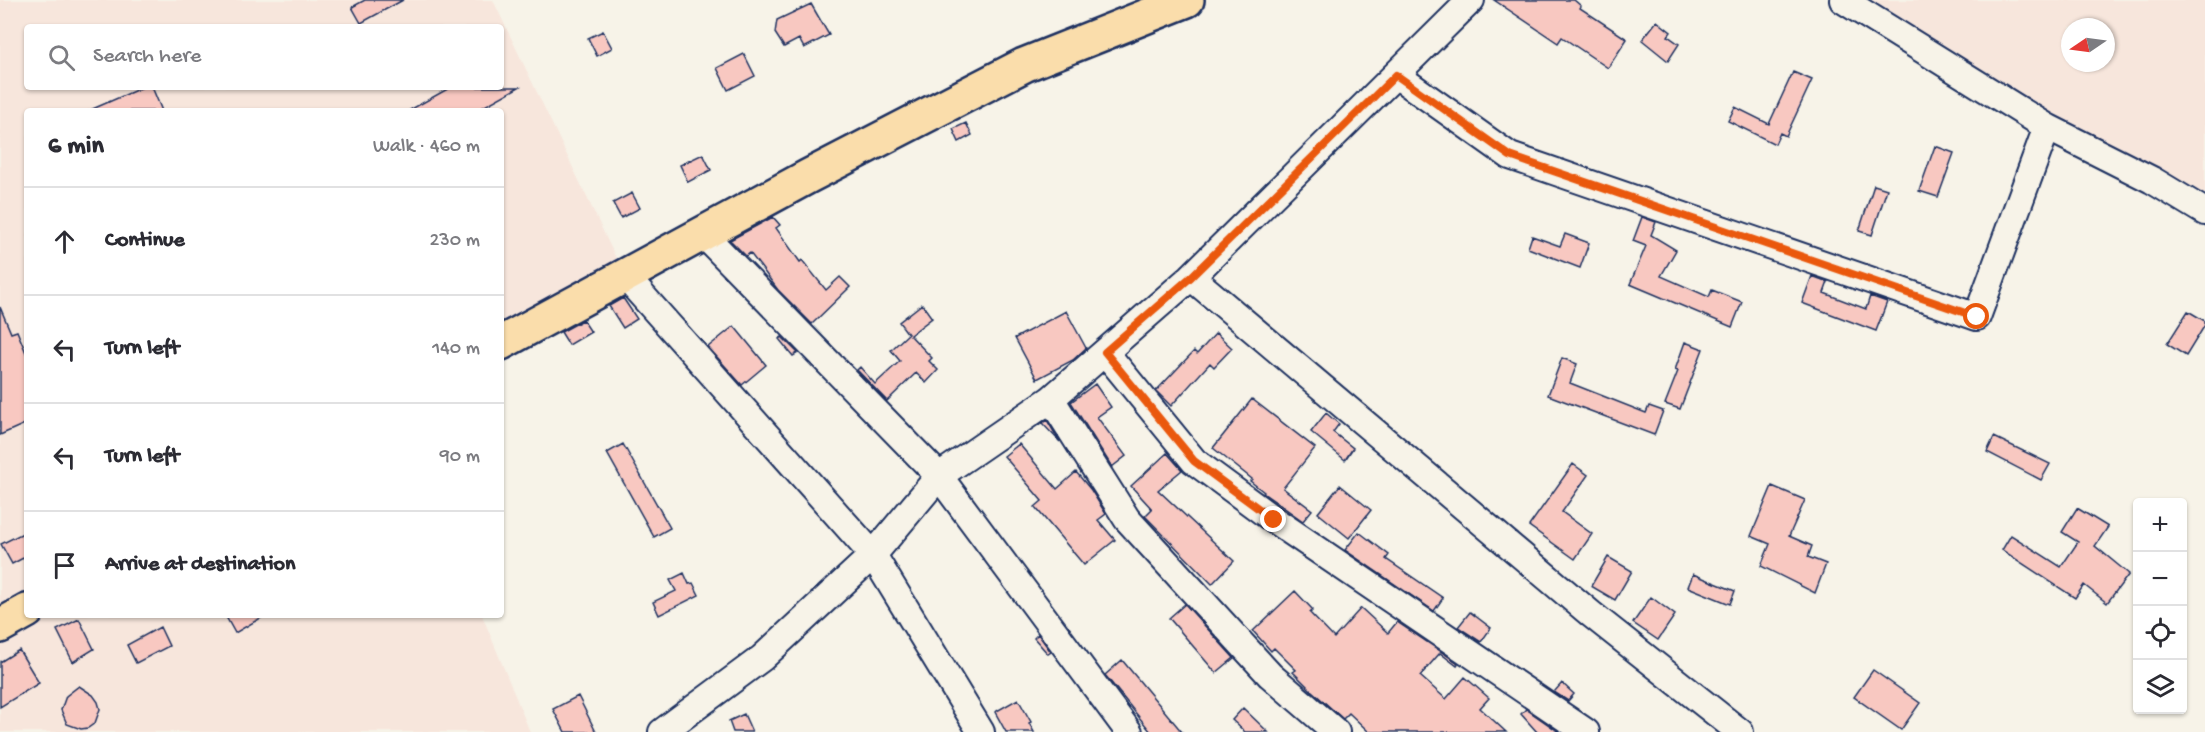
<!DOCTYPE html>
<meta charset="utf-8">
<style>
body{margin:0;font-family:"Gochi Hand",sans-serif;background:#f7f7f7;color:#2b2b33}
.controls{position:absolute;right:18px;bottom:18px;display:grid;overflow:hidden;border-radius:6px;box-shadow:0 2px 4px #0004}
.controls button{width:54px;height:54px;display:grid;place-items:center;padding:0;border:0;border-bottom:2px solid #e1e1e2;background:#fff;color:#2b2b33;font:30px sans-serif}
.compass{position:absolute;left:2061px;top:18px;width:54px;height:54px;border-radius:50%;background:#fff;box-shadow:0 2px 4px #0004;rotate:257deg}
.stop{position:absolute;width:18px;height:18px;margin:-14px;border:4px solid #ea580c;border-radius:50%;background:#fff}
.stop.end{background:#ea580c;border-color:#fff;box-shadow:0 2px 6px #0008}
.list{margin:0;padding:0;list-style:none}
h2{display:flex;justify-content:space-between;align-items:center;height:78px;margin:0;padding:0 24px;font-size:26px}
h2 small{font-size:20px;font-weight:400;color:#7c7c81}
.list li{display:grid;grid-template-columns:39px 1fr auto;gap:18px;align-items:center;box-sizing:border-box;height:108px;padding:0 24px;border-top:2px solid #e1e1e2}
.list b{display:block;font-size:22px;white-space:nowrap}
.list em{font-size:20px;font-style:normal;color:#7c7c81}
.icon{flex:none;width:33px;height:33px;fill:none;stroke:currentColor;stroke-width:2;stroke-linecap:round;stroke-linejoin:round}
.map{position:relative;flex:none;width:2205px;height:732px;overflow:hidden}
.search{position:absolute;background:#fff;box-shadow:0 2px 4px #0004;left:24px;top:24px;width:480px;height:66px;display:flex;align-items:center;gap:15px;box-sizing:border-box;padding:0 21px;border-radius:6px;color:#7c7c81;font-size:22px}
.panel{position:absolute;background:#fff;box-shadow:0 2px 4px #0004;left:24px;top:108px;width:480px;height:510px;border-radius:6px}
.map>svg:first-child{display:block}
.built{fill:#f7e6dc;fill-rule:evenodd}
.building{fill:#f8c8c1;stroke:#1b2f5e;stroke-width:1.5}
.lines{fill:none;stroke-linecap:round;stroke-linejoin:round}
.minor-casing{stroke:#1b2f5e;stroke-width:30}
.highway-casing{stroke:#1b2f5e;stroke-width:38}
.minor{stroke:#f7f3e8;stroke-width:26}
.highway{stroke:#faddab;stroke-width:33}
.route{stroke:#ea580c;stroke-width:8}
</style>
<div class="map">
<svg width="2205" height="732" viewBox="0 0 2205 732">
<rect width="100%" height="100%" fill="#f7f3e8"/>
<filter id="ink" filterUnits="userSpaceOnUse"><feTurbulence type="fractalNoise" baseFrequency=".0167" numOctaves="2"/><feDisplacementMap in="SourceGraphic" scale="12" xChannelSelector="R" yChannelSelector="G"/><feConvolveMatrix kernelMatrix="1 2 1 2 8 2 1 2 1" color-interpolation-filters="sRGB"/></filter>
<g filter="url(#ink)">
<!-- built -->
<path class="built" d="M0,0H493L624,275L501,343V111H27V615H482L530,732H0ZM27,27H501V87H27Z
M1843,0H2205V212ZM2070,27H2106V63H2070Z"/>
<!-- building -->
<path class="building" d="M365,0H403L361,23L352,7Z
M1494,0H1574L1581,6L1580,8L1627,39L1608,68L1562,37L1558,43Z
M811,4L829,35L804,48L799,39L784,47L775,33L777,20Z
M1657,21L1671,32L1668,36L1679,44L1668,61L1642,40Z
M603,31L612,48L597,56L588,38Z
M744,54L755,76L728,90L717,68Z
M1793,72L1812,80L1786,136L1780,133L1775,144L1728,121L1735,107L1769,124Z
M143,87H152L162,111H88Z
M451,87H519L476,111H408Z
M966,123L972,135L959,142L953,129Z
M1935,146L1954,153L1938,197L1919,191Z
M703,154L711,170L688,182L680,165Z
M1874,185L1887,189L1872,235L1859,231Z
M632,193L640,208L621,218L613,203Z
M773,217L780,225L776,228L800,262L802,260L826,290L840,277L850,287L812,324L778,290L750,253L746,256L730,240Z
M1642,217L1656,222L1651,235L1676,250L1661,276L1709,297L1712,290L1742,302L1732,327L1630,284L1646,246L1633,241Z
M1565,234L1589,243L1580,268L1528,248L1532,236L1560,246Z
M1812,276L1828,282L1824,293L1866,309L1870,296L1887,302L1876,331L1802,303Z
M623,298L637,319L623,328L609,306Z
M922,304L932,318L910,335L932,358L929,361L938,370L926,383L916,373L887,401L857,370L860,367L875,384L900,361L891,350L908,334L899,322Z
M0,307L11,333L17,331L27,355V423L0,435Z
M1066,311L1086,348L1073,360L1037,379L1015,338Z
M2188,311L2205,321V325L2186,356L2167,344Z
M583,320L591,332L569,345L561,332Z
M734,326L766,365L742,385L708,347Z
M1216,333L1232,348L1214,367L1210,363L1171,406L1156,391L1194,351L1197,354Z
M782,337L798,353L793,356L779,339Z
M1685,342L1703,349L1680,409L1665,404L1678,371L1675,370Z
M1562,358L1577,364L1570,383L1646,413L1649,406L1663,411L1654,435L1548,395Z
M1095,384L1111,407L1097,417L1126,456L1112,467L1071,402Z
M1252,399L1315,448L1283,488L1312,510L1303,521L1263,493L1264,492L1250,481L1252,479L1213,448Z
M1326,413L1339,424L1333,432L1353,448L1345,460L1311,432Z
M1047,420L1060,442L1042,423Z
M1994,437L2050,464L2041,480L1987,452Z
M623,444L670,528L654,537L607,453Z
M1019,444L1057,489L1076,472L1091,490L1106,514L1098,520L1115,540L1084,565L1035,507L1042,501L1004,456Z
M1167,453L1182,470L1158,490L1234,561L1212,584L1145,516L1152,509L1131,486Z
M1573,464L1588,475L1562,512L1592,534L1575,559L1529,526Z
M1340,485L1371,510L1349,538L1318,513Z
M1772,486L1805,500L1789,536L1812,546L1808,557L1826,564L1815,593L1761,566L1770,544L1751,536Z
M2077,508L2108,527L2095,546L2129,574L2107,603L2084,585L2075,598L2002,550L2011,535L2061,567L2078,542L2062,532Z
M27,531V556L12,564L1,544Z
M1359,532L1389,555L1386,559L1443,598L1434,611L1345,550Z
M1608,557L1632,571L1615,600L1591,586Z
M684,573L689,584L693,583L699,595L659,615L653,602L676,591L670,580Z
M1693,574L1735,591L1730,604L1688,587Z
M1295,591L1313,610L1310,613L1334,638L1361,608L1388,633L1397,622L1458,663L1457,666L1440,653L1420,676L1446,699L1465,677L1489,698L1480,708L1506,732H1369L1349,713L1343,719L1312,691L1293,672L1296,670L1274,648L1271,651L1253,631Z
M1651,597L1675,615L1658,640L1633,623Z
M1185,604L1234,658L1216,673L1169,618Z
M1470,612L1491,628L1481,642L1458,627Z
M225,615H266L235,633Z
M79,619L94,649L73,662L57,630Z
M160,627L169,646L136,663L127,645Z
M1038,634L1051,652L1048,654L1034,638Z
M19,650L39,683L0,707V662Z
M1122,660L1182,732H1151L1105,675Z
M1873,670L1920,703L1901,730L1854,697Z
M1562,683L1574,694L1568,701L1554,692Z
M79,686L93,695L98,702L100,709L95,723L88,728L81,729L67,724L61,710L66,696Z
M578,696L596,732H565L553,709Z
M1018,699L1031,722L1029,723L1034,732H1006L995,712Z
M1243,708L1268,732H1245L1232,720Z
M1526,709L1559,732H1537L1521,714Z
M744,714L752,732H733L729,721Z"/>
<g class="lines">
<!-- minor casing -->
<g class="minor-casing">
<path id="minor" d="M1843,0L2047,127L2152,180L2205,212
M1396,75L1510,156L1977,317L2047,127
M703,234L939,476L1129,732
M624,275L873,555L981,732
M1191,277L1591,614L1740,732
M1105,352L1194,461L1274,520L1586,732
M1051,399L1127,519L1270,675L1336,732
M662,732L762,658L873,555L939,476L1051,399L1191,277L1471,0"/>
</g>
<!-- highway casing -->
<g class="highway-casing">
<path id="highway" d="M501,343L809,176L1024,65L1187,0
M0,626L27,611"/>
</g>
<!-- minor -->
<use href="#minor" class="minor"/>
<!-- highway -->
<use href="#highway" class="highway"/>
</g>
</g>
<g class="lines" filter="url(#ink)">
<!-- route -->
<path class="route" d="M1274,520L1194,461L1105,352L1191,277L1396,75L1510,156L1977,317"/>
</g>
</svg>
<div class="controls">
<button>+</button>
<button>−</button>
<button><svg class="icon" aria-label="locate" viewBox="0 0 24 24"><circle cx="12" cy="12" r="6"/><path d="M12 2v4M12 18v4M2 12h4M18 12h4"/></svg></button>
<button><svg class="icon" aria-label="layers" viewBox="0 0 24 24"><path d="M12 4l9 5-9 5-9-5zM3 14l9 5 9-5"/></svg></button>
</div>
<svg class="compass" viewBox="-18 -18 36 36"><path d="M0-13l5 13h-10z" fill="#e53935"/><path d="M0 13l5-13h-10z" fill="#7c7c81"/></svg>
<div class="stop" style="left:1977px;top:317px"></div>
<div class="stop end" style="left:1274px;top:520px"></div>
<div class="search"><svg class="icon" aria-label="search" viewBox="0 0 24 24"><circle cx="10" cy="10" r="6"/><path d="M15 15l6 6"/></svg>Search here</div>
<section class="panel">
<h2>6 min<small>Walk · 460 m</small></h2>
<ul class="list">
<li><svg class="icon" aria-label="ahead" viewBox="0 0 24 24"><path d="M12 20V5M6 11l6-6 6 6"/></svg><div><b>Continue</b></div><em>230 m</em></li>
<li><svg class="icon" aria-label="left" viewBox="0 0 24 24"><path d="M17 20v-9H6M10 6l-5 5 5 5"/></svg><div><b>Turn left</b></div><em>140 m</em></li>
<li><svg class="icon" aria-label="left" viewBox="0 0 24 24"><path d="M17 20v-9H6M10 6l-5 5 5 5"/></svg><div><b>Turn left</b></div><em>90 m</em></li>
<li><svg class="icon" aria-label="arrive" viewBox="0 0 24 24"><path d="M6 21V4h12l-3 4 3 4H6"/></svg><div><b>Arrive at destination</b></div></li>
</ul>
</section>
</div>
